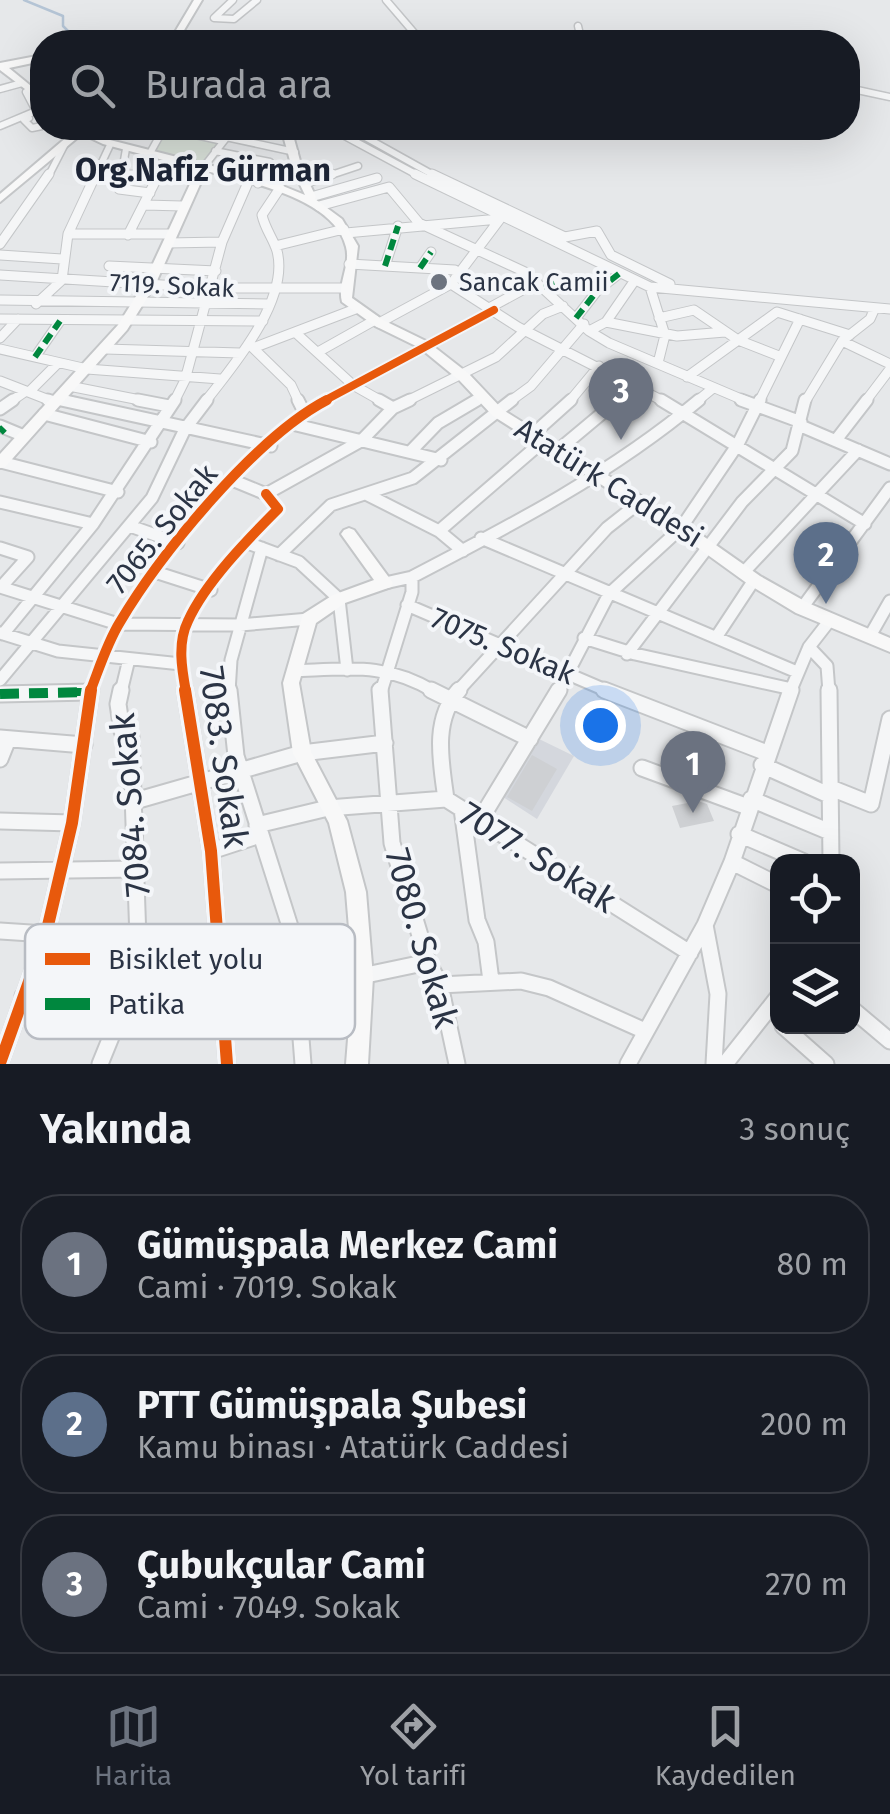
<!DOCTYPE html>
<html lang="tr">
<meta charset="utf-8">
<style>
body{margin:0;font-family:"Fira Sans",sans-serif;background:#242831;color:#f1f3f6}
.controls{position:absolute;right:30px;bottom:30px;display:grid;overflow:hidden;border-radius:20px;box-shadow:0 10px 40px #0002}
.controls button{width:90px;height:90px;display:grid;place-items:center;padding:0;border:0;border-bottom:2px solid #363941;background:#171b24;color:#f1f3f6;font:50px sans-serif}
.you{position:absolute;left:600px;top:725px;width:35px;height:35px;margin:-25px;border:8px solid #fff;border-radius:50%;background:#1a73e8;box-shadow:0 0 0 15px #1a73e833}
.badge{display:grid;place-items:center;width:65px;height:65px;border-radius:50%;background:#6c737f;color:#fff;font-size:32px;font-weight:700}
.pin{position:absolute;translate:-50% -82px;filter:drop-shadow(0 2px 5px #0008)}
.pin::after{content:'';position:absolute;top:52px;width:35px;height:30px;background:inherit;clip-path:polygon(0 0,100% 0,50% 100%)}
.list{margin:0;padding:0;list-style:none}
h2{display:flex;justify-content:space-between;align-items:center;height:130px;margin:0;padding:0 40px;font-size:42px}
h2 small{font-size:32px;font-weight:400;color:#9ea1a6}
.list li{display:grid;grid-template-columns:65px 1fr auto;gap:30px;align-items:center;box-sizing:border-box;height:140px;margin:0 20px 20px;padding:0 20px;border:2px solid #363941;border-radius:40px}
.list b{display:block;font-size:38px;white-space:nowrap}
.list p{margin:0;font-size:32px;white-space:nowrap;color:#9ea1a6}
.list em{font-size:32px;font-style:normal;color:#9ea1a6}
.icon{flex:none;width:55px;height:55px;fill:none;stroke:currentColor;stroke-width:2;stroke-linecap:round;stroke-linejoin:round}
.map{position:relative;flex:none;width:890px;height:1064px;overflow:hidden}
.search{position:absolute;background:#171b24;box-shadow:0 10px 40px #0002;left:30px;right:30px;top:30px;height:110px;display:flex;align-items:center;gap:25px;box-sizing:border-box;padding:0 35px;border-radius:40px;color:#9ea1a6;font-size:38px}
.sheet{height:610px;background:#171b24}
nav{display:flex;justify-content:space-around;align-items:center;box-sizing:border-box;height:140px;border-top:2px solid #363941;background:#171b24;font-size:28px;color:#9ea1a6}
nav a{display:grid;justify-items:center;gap:5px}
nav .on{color:#6c737f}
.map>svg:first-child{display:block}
.built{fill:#d4d7dd}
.green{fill:#d6ded6}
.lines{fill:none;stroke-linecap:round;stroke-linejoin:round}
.stream{stroke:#b4c4d5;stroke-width:2.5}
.building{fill:#ced0d3}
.street-far3-casing{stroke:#c4c6c8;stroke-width:9}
.street-far2-casing{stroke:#c4c6c8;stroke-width:11}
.street-far1-casing{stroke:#c4c6c8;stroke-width:15}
.street-casing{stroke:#c4c6c8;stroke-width:19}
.secondary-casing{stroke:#c4c6c8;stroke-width:4}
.street-far3{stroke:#f5f6f7;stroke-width:6}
.street-far2{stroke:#f5f6f7;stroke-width:9}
.street-far1{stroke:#f5f6f7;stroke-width:11}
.street{stroke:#f5f6f7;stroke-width:15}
.secondary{fill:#f8f8f8;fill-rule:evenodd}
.quiet-far2{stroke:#00873e;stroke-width:6;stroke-dasharray:11 6;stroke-linecap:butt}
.quiet-far1{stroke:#00873e;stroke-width:8;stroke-dasharray:15 8;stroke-linecap:butt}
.quiet{stroke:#00873e;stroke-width:10;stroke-dasharray:19 10;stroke-linecap:butt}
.cycleway-far2-casing{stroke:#f4f6f9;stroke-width:12}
.cycleway-far1-casing{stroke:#f4f6f9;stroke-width:16}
.cycleway-casing{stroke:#f4f6f9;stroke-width:19}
.cycleway-far2{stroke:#e8590c;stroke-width:8}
.cycleway-far1{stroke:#e8590c;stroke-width:10}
.cycleway{stroke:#e8590c;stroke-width:12}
.poi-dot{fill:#6c737f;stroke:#f4f6f9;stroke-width:4}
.labels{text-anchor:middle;stroke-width:8;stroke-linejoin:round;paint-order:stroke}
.far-poi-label{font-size:25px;fill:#2b3445;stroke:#f4f6f9;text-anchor:start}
.far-street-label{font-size:25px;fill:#2b3445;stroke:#f4f6f9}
.street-label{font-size:30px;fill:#2b3445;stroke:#f4f6f9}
.far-district-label{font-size:32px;font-weight:bold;fill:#1d2536;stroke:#f4f6f9}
.near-street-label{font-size:35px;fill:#2b3445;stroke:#f4f6f9}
.key{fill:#f4f6f9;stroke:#b8bcc3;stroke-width:2.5}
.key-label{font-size:28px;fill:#2b3445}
</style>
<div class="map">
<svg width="890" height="1064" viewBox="0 0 890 1064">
<rect width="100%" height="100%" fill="#e6e8ea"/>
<!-- built -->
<path class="built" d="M537,738L574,756L537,819L500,795Z"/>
<!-- green -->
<path class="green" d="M164,130L219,142L200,166L151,154Z"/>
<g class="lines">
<!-- stream -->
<path class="stream" d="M24,0L63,16V26L76,39L94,42"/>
</g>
<!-- building -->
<path class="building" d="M532,755L557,769L532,811L507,797Z
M698,801L707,804L714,821L680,828L672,806Z"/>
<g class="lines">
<!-- street-far3 casing -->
<g class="street-far3-casing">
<path id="street-far3" d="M233,0L214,18L234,19L257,0
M386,0L416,35L437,42
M578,26L581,39L593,42
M457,42L480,35L535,42
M848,88L890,97
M0,89L22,83
M29,118L24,120L32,128L42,126
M0,126L36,111L26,92L42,84
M246,128L291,137
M330,128L421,177
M349,128L437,177
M85,133L161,132
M226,137L295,152
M215,151L270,162L262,177
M149,155L164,128L223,141
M202,169L234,128
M121,175H158
M48,177L65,144
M95,177L110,145
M121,177L126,149
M158,177L167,159
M325,177L358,166"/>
</g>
<!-- street-far2 casing -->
<g class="street-far2-casing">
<path id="street-far2" d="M122,174L119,189L150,193
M415,174L650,287L890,309
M432,174L565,237L597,231L611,255L670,284
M121,175H158
M258,183L263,174
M305,183L332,174
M311,197L377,178
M145,205L182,206
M319,206L389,187L419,223L525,272L589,331L609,343L748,402
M346,233L499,219
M68,234H171
M128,235L159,174
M168,243L222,242
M0,244L49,174
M275,246L344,229
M0,255L62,259
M349,264L455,270
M109,266L216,271
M385,266L398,226
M420,268L431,252
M0,275L211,288H344
M451,284L518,327L665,402
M544,287L566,280
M650,287L665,335L658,363
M0,300L269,304
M36,304L62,280L68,234L96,174
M491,307L537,282
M576,318L597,291L620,273
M659,318L694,310L738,340L779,356
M0,319L263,321
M606,322L677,336L725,332
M379,323L451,284L503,215
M589,331L606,322L635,280
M297,334L353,385L383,402
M0,338L18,319
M842,341L890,364
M251,346L291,385L299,402
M253,348L358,308
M0,349L87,369L220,379
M105,349L240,353
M318,352L375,320
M35,357L60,321
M687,377L777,312L850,335
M0,381L54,402
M69,386L150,402
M29,392L58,363
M57,399L72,402
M10,402L26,391
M174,402L185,380L222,242L249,180
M205,402C233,366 290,300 277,251C273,238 265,229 262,215L280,188
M322,402L494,310
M405,402L496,357L543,314L563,306
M473,402L482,397
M509,402L531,386L584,324
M569,402L599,366
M616,402L632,383
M696,402L712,389
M759,402L800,319
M805,402L842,341L870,319L875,308
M865,402L890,369"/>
</g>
<!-- street-far1 casing -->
<g class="street-far1-casing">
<path id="street-far1" d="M48,400L54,402
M61,400L271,446
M138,400L169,406
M298,400L304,412
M379,400L393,408
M661,400L865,524
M741,400L801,422
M0,409L13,400
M44,414L151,442
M292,424L441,460
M0,426L24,436
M801,426L890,464
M532,435L571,400
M836,440L867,400
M557,451L618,400
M410,452L438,423L477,400
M1,462L118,492
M232,480L266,494L361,441L393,408L410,400
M368,495L439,531L463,551
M0,502L93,524
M130,526L178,543
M439,531L542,442
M481,538L797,672
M245,542L299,562L339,599L347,670
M0,548L28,557L1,587
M279,555L331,505L413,478L512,400
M155,572L211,590
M743,573L858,450
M385,583L412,577C512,525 612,473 699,400
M0,587L118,624L240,625L309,619
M407,605L610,692
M802,608L890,488
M0,633L58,651L181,664
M3,634L93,524L175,400
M717,636L754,580
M870,636L890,601
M584,638L635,654L792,689
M809,647L827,666L829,692
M627,654L742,502L792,451L805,400
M293,671C348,669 386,662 435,692
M0,680L152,498L185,429L207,400
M76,692H90
M90,692C99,669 107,643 120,622C161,553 256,437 327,400
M121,692L129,659
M186,692C182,670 177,643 188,621C205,583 248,539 278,509L266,494
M229,692L231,660L262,548
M381,692L412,592V577
M457,692L607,528L640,502
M558,692L609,594L681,528L738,444L760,400
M790,692L809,647L830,620"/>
</g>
<!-- street casing -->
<g class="street-casing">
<path id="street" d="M185,690L211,851L227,1064
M229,690L236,756L293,936L303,1064
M380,690L392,843L428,962L440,985L457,1064
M431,690L530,739
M604,690L767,753
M829,690L831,862
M0,694L90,692
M0,738L84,745
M0,759L8,739
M762,765L831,796
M642,768L748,807
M831,788L871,804L890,719
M446,799C441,762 432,720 459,690
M751,799L830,832
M135,801L302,753L385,743
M462,809L477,920L486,942L491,981
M480,820L559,690
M0,821L72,823
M257,825L328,808L446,799L690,953
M739,834L804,862
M211,851L260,835
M732,862L778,885
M0,871L138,869
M705,925L718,994L714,1064
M0,931L46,934
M440,985L521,981L549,988L645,1031
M23,996L112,1011L135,1002H210L233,1008L300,996L328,983L428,962
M852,1009L890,1041
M783,1026L826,1064
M0,1063L46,934L72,823L91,690
M100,1064L139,968L131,737L122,731L118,704L121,690
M628,1064L705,925L732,862L791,690
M725,1064L778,997"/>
</g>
<!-- secondary casing -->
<g class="secondary-casing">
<path id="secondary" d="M194,0H202L177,42H169Z
M103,39H134L138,42H99Z
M42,55V61L9,68L42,95V102L0,70V63Z
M73,128H85L110,140L236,172L278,184L305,195L292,168L281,128H291L302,168L316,197L315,199L342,219L358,246L352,298L383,320L428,342L469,374L503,410L686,524L760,576L808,603L890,638V652L796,613L748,584L676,532L493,416L459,380L420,348L375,326L342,302C337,283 351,265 346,247C335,199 247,181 206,171L155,285L127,330L5,467L0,468V454L118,325L143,285L197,169L103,144L82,134L0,202V194L75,130Z
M349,528L354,530L393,583L391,587L345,603L316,623L299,683L311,752L347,821L366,892L373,977L368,1064H346L353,977L346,892L329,823L293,753L283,683L303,614L333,595L374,580L341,534L344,530Z"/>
</g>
<!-- street-far3 -->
<use href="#street-far3" class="street-far3"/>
<!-- street-far2 -->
<use href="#street-far2" class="street-far2"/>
<!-- street-far1 -->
<use href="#street-far1" class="street-far1"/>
<!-- street -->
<use href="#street" class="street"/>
<!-- secondary -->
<use href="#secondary" class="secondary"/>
<!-- quiet-far2 -->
<path class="quiet-far2" d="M385,266L398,226
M420,268L431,252
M544,287L566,280
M576,318L597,291L620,273
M35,357L60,321"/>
<!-- quiet-far1 -->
<path class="quiet-far1" d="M0,432L4,428
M76,692H90"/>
<!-- quiet -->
<path class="quiet" d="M0,694L90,692"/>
<!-- cycleway-far2 casing -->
<g class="cycleway-far2-casing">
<path id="cycleway-far2" d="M322,402L494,310"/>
</g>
<!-- cycleway-far1 casing -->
<g class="cycleway-far1-casing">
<path id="cycleway-far1" d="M90,692C99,669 107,643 120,622C161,553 256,437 327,400
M186,692C182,670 177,643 188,621C205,583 248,539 278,509L266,494"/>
</g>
<!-- cycleway casing -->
<g class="cycleway-casing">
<path id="cycleway" d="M185,690L211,851L227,1064
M0,1063L46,934L72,823L91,690"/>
</g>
<!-- cycleway-far2 -->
<use href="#cycleway-far2" class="cycleway-far2"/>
<!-- cycleway-far1 -->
<use href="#cycleway-far1" class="cycleway-far1"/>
<!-- cycleway -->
<use href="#cycleway" class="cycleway"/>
</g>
<!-- markers -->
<circle class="poi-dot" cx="439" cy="282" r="10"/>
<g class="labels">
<!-- far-poi labels -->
<g class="far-poi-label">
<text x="459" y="291">Sancak Camii</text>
</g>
<!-- far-street labels -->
<g class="far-street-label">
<text transform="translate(172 285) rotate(3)" y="9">7119. Sokak</text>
</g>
<!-- street labels -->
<g class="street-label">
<text transform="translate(609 483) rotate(32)" y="10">Atatürk Caddesi</text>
<text transform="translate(162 529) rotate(-51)" y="10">7065. Sokak</text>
<text transform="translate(503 646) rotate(23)" y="10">7075. Sokak</text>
</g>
<!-- far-district labels -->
<g class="far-district-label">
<text x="203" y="181">Org.Nafiz Gürman</text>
</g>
<!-- near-street labels -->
<g class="near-street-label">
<text transform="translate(224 757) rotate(82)" y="12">7083. Sokak</text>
<text transform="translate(130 805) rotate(-95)" y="12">7084. Sokak</text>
<text transform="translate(538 857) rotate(32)" y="12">7077. Sokak</text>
<text transform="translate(422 938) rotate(74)" y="12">7080. Sokak</text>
</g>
</g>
<!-- legend -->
<rect x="25" y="924" width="330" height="115" rx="15" class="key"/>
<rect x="45" y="953" width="45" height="12" fill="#e8590c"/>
<rect x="45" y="998" width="45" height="12" fill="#00873e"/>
<g class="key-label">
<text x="108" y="969">Bisiklet yolu</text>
<text x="108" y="1014">Patika</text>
</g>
</svg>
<div class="controls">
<button><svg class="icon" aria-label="locate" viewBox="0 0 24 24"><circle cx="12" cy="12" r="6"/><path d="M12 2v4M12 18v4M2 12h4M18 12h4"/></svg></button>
<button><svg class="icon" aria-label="layers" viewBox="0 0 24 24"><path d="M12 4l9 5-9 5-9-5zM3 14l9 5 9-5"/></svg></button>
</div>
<div class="you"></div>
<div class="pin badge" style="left:693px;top:813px;background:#6b7280">1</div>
<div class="pin badge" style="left:826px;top:604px;background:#5c6f8a">2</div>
<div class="pin badge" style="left:621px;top:440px;background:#6b7280">3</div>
<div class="search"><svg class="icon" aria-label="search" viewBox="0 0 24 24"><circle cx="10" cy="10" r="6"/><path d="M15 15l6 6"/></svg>Burada ara</div>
</div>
<section class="sheet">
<h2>Yakında<small>3 sonuç</small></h2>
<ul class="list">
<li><span class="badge" style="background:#6b7280">1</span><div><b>Gümüşpala Merkez Cami</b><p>Cami · 7019. Sokak</p></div><em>80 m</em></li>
<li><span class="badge" style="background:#5c6f8a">2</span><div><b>PTT Gümüşpala Şubesi</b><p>Kamu binası · Atatürk Caddesi</p></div><em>200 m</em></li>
<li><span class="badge" style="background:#6b7280">3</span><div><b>Çubukçular Cami</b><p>Cami · 7049. Sokak</p></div><em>270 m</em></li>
</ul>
</section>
<nav>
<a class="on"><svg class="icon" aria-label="map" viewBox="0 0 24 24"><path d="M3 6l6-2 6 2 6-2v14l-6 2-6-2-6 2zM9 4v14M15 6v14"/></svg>Harita</a>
<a><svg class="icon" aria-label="directions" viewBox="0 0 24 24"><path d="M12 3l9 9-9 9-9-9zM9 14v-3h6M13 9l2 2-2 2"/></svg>Yol tarifi</a>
<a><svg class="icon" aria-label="saved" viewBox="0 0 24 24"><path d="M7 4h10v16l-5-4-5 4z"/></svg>Kaydedilen</a>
</nav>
